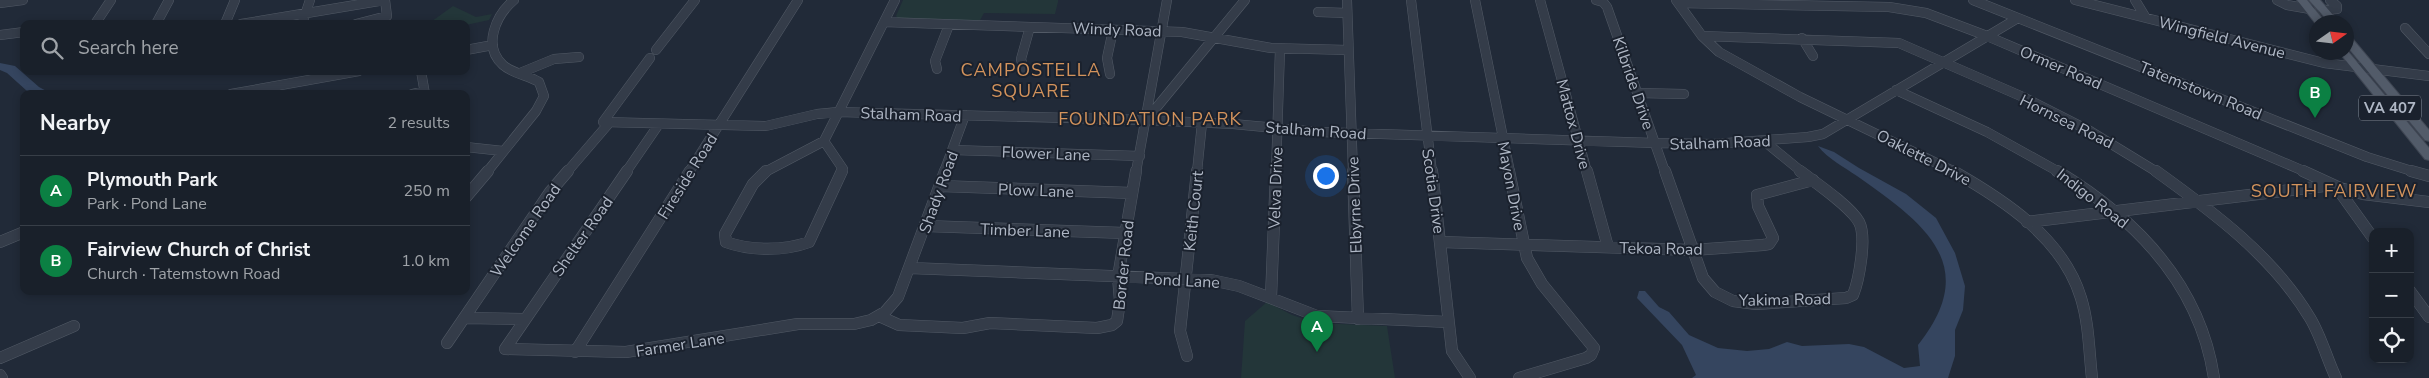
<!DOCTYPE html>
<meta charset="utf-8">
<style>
body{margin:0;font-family:"Nunito Sans",sans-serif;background:#222832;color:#f1f3f6}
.controls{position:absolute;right:15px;bottom:15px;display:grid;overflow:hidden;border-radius:10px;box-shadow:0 2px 8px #0003}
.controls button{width:45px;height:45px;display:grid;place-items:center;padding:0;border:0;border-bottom:1px solid #373e47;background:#19202a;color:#f1f3f6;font:25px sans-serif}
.compass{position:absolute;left:2309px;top:15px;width:45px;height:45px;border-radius:50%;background:#19202a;box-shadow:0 2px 8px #0003;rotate:76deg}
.you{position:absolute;left:1325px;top:175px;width:18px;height:18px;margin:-12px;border:4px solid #fff;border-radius:50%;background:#1a73e8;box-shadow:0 0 0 8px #1a73e833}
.badge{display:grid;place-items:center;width:32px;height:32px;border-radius:50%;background:#0b8043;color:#fff;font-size:16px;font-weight:700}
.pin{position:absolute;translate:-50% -41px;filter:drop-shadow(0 1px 2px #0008)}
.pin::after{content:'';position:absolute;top:26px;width:18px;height:15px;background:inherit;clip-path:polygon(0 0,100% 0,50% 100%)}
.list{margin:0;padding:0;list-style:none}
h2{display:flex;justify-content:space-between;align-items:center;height:65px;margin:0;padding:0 20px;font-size:21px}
h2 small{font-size:16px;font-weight:400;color:#9fa3a8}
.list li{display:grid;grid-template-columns:32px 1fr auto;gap:15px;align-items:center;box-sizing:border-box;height:70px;padding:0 20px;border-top:1px solid #373e47}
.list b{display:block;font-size:19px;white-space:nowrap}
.list p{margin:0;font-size:16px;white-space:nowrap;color:#9fa3a8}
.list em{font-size:16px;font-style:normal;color:#9fa3a8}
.icon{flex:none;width:28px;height:28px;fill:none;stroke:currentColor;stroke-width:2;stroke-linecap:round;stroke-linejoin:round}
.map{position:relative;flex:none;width:2429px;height:378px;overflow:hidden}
.search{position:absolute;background:#19202a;box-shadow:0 2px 8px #0003;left:20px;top:20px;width:450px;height:55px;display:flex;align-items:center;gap:12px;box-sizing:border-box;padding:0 18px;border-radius:10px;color:#9fa3a8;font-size:19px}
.panel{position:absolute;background:#19202a;box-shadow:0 2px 8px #0003;left:20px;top:90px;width:450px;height:205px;border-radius:10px}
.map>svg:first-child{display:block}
.green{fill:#233639}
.water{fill:#35455f}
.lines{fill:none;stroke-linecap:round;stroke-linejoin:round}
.minor-far1-casing{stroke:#525a66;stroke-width:10}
.minor-casing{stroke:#525a66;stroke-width:12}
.major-casing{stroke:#3e4552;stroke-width:2}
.minor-far1{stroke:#343c49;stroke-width:9}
.minor{stroke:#343c49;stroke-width:11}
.major{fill:#525b69;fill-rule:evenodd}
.labels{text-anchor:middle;stroke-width:4;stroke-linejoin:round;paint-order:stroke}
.shield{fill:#1a212d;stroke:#828a97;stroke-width:1}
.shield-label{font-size:15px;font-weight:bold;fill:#afb7c5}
.street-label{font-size:16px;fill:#afb7c5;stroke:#1a212d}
.neighbourhood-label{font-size:18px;letter-spacing:1px;fill:#d3935c;stroke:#1a212d}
</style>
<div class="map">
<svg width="2429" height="378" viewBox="0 0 2429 378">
<rect width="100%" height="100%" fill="#212a38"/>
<!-- green -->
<path class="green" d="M903,0H1058V2L1055,14L984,13L979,22L899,19L896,16Z
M453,6L476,17L492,14L489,20L466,25L428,24Z
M1267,302L1292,315L1316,323L1387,326L1395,378H1241L1245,321Z"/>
<!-- water -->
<path class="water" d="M0,63L15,66L39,87L52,94H27V91L7,73L0,70Z
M1818,146L1834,152L1859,168L1906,194L1936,218L1955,253L1965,286L1963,310L1955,330V356L1948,378H1692L1696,375L1682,345L1637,298L1639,291H1645L1659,307L1669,312L1689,335L1718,348L1747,351L1769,349L1787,342L1802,346L1849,344L1864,347L1904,368L1920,366L1918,345C1983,264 1922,222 1857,176C1844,167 1828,159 1818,146Z"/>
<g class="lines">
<!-- minor-far1 casing -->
<g class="minor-far1-casing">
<path id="minor-far1" d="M1347,0L1353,172
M1411,0L1432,172
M1475,0L1510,172
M1540,0L1587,172
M1596,0L1603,2L1607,7L1665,172
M1676,0L1702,36L1719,52L1800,97L1955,172
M1973,0L2367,157L2415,172
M2075,0L2324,63L2429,76
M2135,0L2146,18
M2277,0L2287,5L2310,9
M0,3L23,0
M1678,3L1889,7L1926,13L1987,36L2306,172
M2323,10L2337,9V6L2330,0
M1318,12L1347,13
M884,22L1182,32L1271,48L1348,50
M95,24L111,0
M156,24L169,0
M225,24L235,0
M241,24L385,0
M302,24L310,0
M356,24L387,16L385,0
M2405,28L2429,54
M0,35L24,32
M1702,36L1899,43L2023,97L2090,131L2157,172
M1802,38L1813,56
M466,50L493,45
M656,50L695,0
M650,58L603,122L766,126L817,114L838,112L1146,120L1233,124L1319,132L1655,143L1713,144L1808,137L1823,134L2018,18
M937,69L935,61L949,25
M421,71L425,94
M1024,71L1021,59L1030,27
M520,73L554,59L579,57
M1110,74L1107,58L1113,30
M1896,90L1987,132L2059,172
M1638,93L1684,94
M231,94L359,71
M412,94L424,91
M1147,119L1245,0
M824,141L895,0
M1764,141L1802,172
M466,147L503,151
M953,150L1140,156
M487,172L536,111L544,96L539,82C528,75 513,74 503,65C482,46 496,15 514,0
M567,172L610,122
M626,172L659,124
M689,172L798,0
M765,172L824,141L843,169L842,172
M944,172L965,115
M1136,172L1167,0
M1197,172L1202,123
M1276,172L1280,49"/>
</g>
<!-- minor casing -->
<g class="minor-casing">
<path id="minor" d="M766,171L753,184L725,234L726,242C750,251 785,251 809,242L842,171
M1353,171L1358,319
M1432,171L1452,351L1470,378
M1509,171L1527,258L1542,284L1594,348L1591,355L1586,358L1519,378
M1587,171L1608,247
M1665,171L1703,278L1715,292L1733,301L1756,304L1846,298L1853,295C1859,280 1867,237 1859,222C1850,206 1816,183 1800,171
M1953,171C2004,200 2063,238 2081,298C2089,324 2089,351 2092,378
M2057,171C2135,218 2200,284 2214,378
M2156,171C2213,212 2273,256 2310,318C2321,336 2327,359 2336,378
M2303,171L2340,188L2363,194L2429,202
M2411,171L2429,176
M940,186L1132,193
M466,197L488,171
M2027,222L2324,186L2340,188V192L2373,238
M926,226L1125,233
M0,242L24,232
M1441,242L1693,250L1763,245L1769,244L1773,238L1758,206L1757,195L1813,180
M910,268L1211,280L1239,286L1317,316L1448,322
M2410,291L2429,317
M1271,298L1276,171
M879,316L899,325L963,328L990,323L1097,328L1112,325L1117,321L1120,301L1118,277L1136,171
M466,318L524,319
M447,343L550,192L568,171
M505,349L626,352L798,324H854L871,320L885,312L898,297L945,171
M505,349L627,171
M575,352L690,171
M1187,356L1180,331L1197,171
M0,358L74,326
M0,375L2,378"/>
</g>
<!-- major casing -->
<g class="major-casing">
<path id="major" d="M2297,0H2307L2325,22H2316V24Z
M2309,0H2320L2339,22H2329Z
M2346,35L2350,36L2429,130V141L2425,140L2346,45Z
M2346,49L2429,148V160L2425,159L2339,52H2346Z"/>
</g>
<!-- minor-far1 -->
<use href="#minor-far1" class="minor-far1"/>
<!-- minor -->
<use href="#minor" class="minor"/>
<!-- major -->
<use href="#major" class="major"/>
</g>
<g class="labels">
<!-- shield labels -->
<rect class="shield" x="2359" y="95.5" width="62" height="25" rx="4"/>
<g class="shield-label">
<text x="2390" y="113">VA 407</text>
</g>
<!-- street labels -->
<g class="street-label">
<text transform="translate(1117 29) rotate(2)" y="6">Windy Road</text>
<text transform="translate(2222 37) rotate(14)" y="6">Wingfield Avenue</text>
<text transform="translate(2061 67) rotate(23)" y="6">Ormer Road</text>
<text transform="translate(1634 83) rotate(71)" y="6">Kilbride Drive</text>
<text transform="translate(2201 90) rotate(22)" y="6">Tatemstown Road</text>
<text transform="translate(911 114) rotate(2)" y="6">Stalham Road</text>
<text transform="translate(2067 121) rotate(26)" y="6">Hornsea Road</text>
<text transform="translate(1574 124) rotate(75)" y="6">Mattox Drive</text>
<text transform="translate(1316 130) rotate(4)" y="6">Stalham Road</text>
<text transform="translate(1720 142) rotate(-2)" y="6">Stalham Road</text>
<text transform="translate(1046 153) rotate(2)" y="6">Flower Lane</text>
<text transform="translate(1924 157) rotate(27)" y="6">Oaklette Drive</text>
<text transform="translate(687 176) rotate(-58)" y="6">Fireside Road</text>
<text transform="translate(1512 186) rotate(79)" y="6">Mayon Drive</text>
<text transform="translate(1275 188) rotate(-88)" y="6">Velva Drive</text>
<text transform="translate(1036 190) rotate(2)" y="6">Plow Lane</text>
<text transform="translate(1434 191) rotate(82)" y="6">Scotia Drive</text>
<text transform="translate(938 192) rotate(-70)" y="6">Shady Road</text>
<text transform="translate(2093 198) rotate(38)" y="6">Indigo Road</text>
<text transform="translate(1354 205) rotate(-92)" y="6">Elbyrne Drive</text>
<text transform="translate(1193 211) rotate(-84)" y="6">Keith Court</text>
<text transform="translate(525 230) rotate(-55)" y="6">Welcome Road</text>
<text transform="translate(1025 230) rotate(2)" y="6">Timber Lane</text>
<text transform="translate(582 236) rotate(-55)" y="6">Shelter Road</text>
<text transform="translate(1661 248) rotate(1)" y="6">Tekoa Road</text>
<text transform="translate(1123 265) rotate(-84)" y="6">Border Road</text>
<text transform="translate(1182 280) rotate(3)" y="6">Pond Lane</text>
<text transform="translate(1785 299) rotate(-1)" y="6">Yakima Road</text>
<text transform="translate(680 344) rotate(-9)" y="6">Farmer Lane</text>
</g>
<!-- neighbourhood labels -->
<g class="neighbourhood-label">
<text x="1031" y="76">CAMPOSTELLA<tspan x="1031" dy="21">SQUARE</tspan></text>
<text x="1150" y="125">FOUNDATION PARK</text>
<text x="2334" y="197">SOUTH FAIRVIEW</text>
</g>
</g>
</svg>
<div class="controls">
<button>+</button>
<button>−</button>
<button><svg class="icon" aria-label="locate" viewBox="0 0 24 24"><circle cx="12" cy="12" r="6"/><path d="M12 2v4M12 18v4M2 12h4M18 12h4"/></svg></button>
</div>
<svg class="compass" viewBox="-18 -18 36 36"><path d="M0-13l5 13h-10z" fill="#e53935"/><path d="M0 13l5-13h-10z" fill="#9fa3a8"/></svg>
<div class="you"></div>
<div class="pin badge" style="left:1317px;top:352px">A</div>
<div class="pin badge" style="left:2315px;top:118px">B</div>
<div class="search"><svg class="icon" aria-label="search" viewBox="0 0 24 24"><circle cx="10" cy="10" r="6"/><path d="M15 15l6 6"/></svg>Search here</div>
<section class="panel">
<h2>Nearby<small>2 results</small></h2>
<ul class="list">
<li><span class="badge">A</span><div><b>Plymouth Park</b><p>Park · Pond Lane</p></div><em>250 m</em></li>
<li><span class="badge">B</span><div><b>Fairview Church of Christ</b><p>Church · Tatemstown Road</p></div><em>1.0 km</em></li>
</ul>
</section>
</div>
